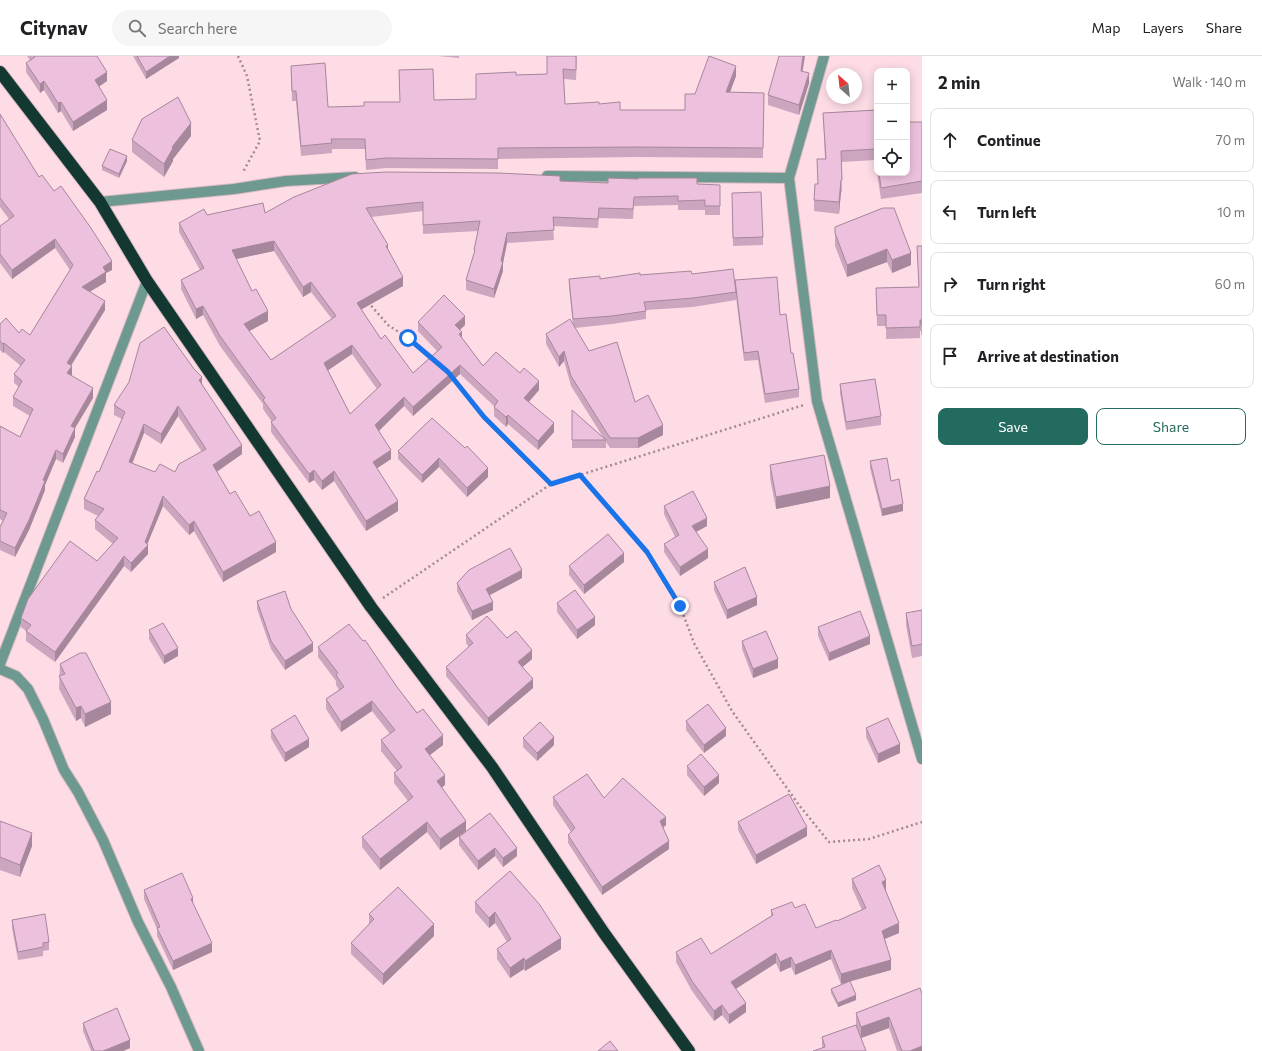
<!DOCTYPE html>
<meta charset="utf-8">
<style>
body{margin:0;font-family:Commissioner,sans-serif;background:#f6f6f6;color:#202124}
.controls{position:absolute;right:12px;top:12px;display:grid;overflow:hidden;border-radius:8px;box-shadow:0 2px 10px #0003}
.controls button{width:36px;height:36px;display:grid;place-items:center;padding:0;border:0;border-bottom:1px solid #e0e0e0;background:#fff;color:#202124;font:20px sans-serif}
.compass{position:absolute;left:826px;top:12px;width:36px;height:36px;border-radius:50%;background:#fff;box-shadow:0 2px 10px #0003;rotate:333deg}
.stop{position:absolute;width:12px;height:12px;margin:-9px;border:3px solid #1a73e8;border-radius:50%;background:#fff}
.stop.end{background:#1a73e8;border-color:#fff;box-shadow:0 1px 4px #0008}
.list{margin:0;padding:0;list-style:none}
h2{display:flex;justify-content:space-between;align-items:center;height:52px;margin:0;padding:0 16px;font-size:17px}
h2 small{font-size:13px;font-weight:400;color:#757577}
.list li{display:grid;grid-template-columns:26px 1fr auto;gap:12px;align-items:center;box-sizing:border-box;height:64px;margin:0 8px 8px;padding:0 8px;border:1px solid #e0e0e0;border-radius:8px}
.list b{display:block;font-size:15px;white-space:nowrap}
.list em{font-size:13px;font-style:normal;color:#757577}
.actions{display:flex;gap:8px;padding:12px 16px}
.actions a{flex:1;padding:9px 0;border:1px solid #246b5f;border-radius:8px;text-align:center;font-size:14px;color:#246b5f}
.actions .main{background:#246b5f;color:#fff}
.icon{flex:none;width:22px;height:22px;fill:none;stroke:currentColor;stroke-width:2;stroke-linecap:round;stroke-linejoin:round}
.map{position:relative;flex:none;width:922px;height:995px;overflow:hidden}
header{display:flex;align-items:center;gap:24px;box-sizing:border-box;height:56px;padding:0 20px;background:#fff;border-bottom:1px solid #e0e0e0}
header strong{font-size:19px}
nav{display:flex;gap:22px;margin-inline-start:auto;font-size:14px}
.search{width:280px;height:36px;background:#f6f6f6;display:flex;align-items:center;gap:10px;box-sizing:border-box;padding:0 14px;border-radius:22px;color:#757577;font-size:15px}
main{display:flex}
aside{flex:1;background:#fff}
.map>svg:first-child{display:block}
.lines{fill:none;stroke-linecap:round;stroke-linejoin:round}
.minor-casing{stroke:#d9bac2;stroke-width:12}
.highway-casing{stroke:#d9bac2;stroke-width:14}
.path{stroke:#a58991;stroke-width:2.5;stroke-dasharray:2 3;stroke-linecap:butt}
.minor{stroke:#6e9990;stroke-width:10}
.highway{stroke:#133731;stroke-width:12}
.wall{fill:#cca6be;fill-rule:evenodd}
.shaded-wall{fill:#a6879b}
.building{fill:#edc1dd;stroke:#a6879b;fill-rule:evenodd}
.route{stroke:#1a73e8;stroke-width:5}
</style>
<header>
<strong>Citynav</strong>
<div class="search"><svg class="icon" aria-label="search" viewBox="0 0 24 24"><circle cx="10" cy="10" r="6"/><path d="M15 15l6 6"/></svg>Search here</div>
<nav><a>Map</a><a>Layers</a><a>Share</a></nav>
</header>
<main>
<div class="map">
<svg width="922" height="995" viewBox="0 0 922 995">
<rect width="100%" height="100%" fill="#fddce5"/>
<g class="lines">
<!-- minor casing -->
<g class="minor-casing">
<path id="minor" d="M824,0L789,122L817,345L922,703
M547,120L789,122
M100,146L234,133L286,125L355,121
M0,608L147,225
M0,613L16,620L28,633L43,663L64,714L78,736L103,784L138,866L171,931L199,995"/>
</g>
<!-- highway casing -->
<g class="highway-casing">
<path id="highway" d="M0,16L100,146L147,225L371,551L492,711L604,877L689,995"/>
</g>
<!-- path -->
<path class="path" d="M238,0L247,20L260,85L243,116
M368,246L388,269L408,282L433,303
M453,321L484,361L551,428
M580,419L647,496L680,550L694,587L732,655L799,749L829,786L869,783L922,766
M383,542L551,428L804,349"/>
<!-- minor -->
<use href="#minor" class="minor"/>
<!-- highway -->
<use href="#highway" class="highway"/>
</g>
<!-- wall -->
<path class="wall" d="M27,0H97L107,25L99,31L107,54L73,75L61,55L58,57L44,34L40,37L26,16V7L30,4Z
M133,0H179V2L146,23Z
M438,0H459V2Z
M577,0L576,24L564,23L565,48H599L620,54H685L695,38L736,20L730,36L764,37L763,102L636,101L498,103V113L386,112L366,114L365,93H332V97L301,100L296,45H292L291,10L328,51L364,50L400,46L399,14L434,44L476,43L516,19L547,18Z
M802,15L809,27L799,59L768,49V39Z
M877,54V117H907L922,66V137L881,143L875,104L841,106L842,136H841L839,158L814,155V144L818,128L817,103H825L823,57Z
M0,58L39,121L112,214L106,217V226L90,236L105,254L71,310V320L93,342L75,372V381L63,407L56,403L45,429V434L29,474L15,501L0,494V471L3,465L0,463V370L20,381L30,360L13,350V341L19,331L14,327V318L21,310L4,296L3,297L0,294V268L19,277L30,279L70,214L55,192L12,223L0,207V170L9,163L0,151Z
M191,80L173,103V105L164,121L132,96V84Z
M127,105L119,122L102,114V110Z
M560,125L608,127L720,129V159H705V154H678V149L634,150L633,163L599,162L598,172L553,170L554,184L507,187L503,207V215L494,242L466,234V224L474,199V194L478,175L423,178V155L371,161L388,195L403,230L361,253L381,283L413,317L437,295L418,275V266L465,269L460,274L462,282L483,310L539,334L529,346L554,376L538,394L508,368L506,371L494,360V350L460,318L413,360L404,350L378,375L391,403L377,412L398,455L366,475L334,425L322,434L314,424L309,427L271,376V366H272L263,353V348L220,290L203,259L196,263L181,233V224L200,214L179,176V167L207,159L265,157ZM274,195L303,241L311,236L332,263L271,304L249,275L268,265L252,235L236,203ZM352,298L377,333L350,358L328,314Z
M732,146L763,181V189L733,190Z
M883,152L911,209L892,217L887,206L847,221L835,190V171Z
M917,190H922V279H921V275H920V282L886,283V270H877L876,232L919,231Z
M692,218L735,228L780,259L791,297L799,333V341L765,347L758,304L744,305L736,241V244L693,251L646,254V263L612,268L575,272L589,295L635,346L663,379L638,392H610L606,386V392H572V354L603,381L571,330L564,305L559,311L546,288V278L573,269L569,231V223H600L640,219Z
M202,328L242,398L217,416L230,438L250,460L276,496L223,526L194,475L189,479L163,450L147,488L148,498L131,516L124,510L55,606L26,585V575L21,571V562L97,505L113,488L95,473V464L98,460L84,453V443L99,416L122,363L114,359V349ZM178,360L202,396L175,416H155L132,408L144,377L161,388Z
M840,328L881,360V369L846,374L840,337Z
M432,362L488,421L467,441L439,411L422,427L398,403V395Z
M870,405L891,425L903,455L882,460L870,412Z
M770,409L830,442L776,453L770,422Z
M664,450L707,470L696,476L708,502L680,520L664,496V488L675,481L664,458Z
M624,506L584,538L569,519V510Z
M522,522L490,539L493,554L472,564L457,535V527Z
M714,526L757,549L727,563L714,534Z
M257,545L291,553L313,595L285,614L271,593L257,553Z
M557,547L595,569L577,583L557,556Z
M922,554V600L912,602L906,569V557Z
M818,571L870,588L829,605L818,580Z
M149,574L178,600L164,608L149,583Z
M466,579L507,582L532,603L522,611L533,632L488,670L446,620V611L469,591L466,587Z
M742,585L778,612L753,622L742,593Z
M318,591L397,631L443,689L429,699L445,729L442,731L466,775L440,794L427,776L380,814L362,791V781L408,745L394,727V717L397,715L381,695V684L390,678L372,655L341,676L326,653V643L339,634L336,629V625L318,601Z
M60,608L111,658L85,671L81,662L76,665L59,633Z
M686,665L726,680L704,697L686,674Z
M866,672L900,697L878,707L866,681Z
M271,674L309,691L285,706L271,682Z
M523,682L554,689L537,705L523,691Z
M687,710L719,727L704,740L687,719Z
M553,741L604,742L666,769L663,772L669,793L602,839L568,787V779L571,776L553,749Z
M490,757L517,800L503,811L495,800L478,814L459,789V781Z
M0,765L32,790L20,821L0,814Z
M738,766L807,780L756,808L738,774Z
M510,815L561,893L525,915L524,913L510,922L497,903V893L507,886L495,867L489,872L475,856V846Z
M852,823L886,834H885L899,877L885,883L891,914L850,925L856,944L838,951L831,937V933L847,926L841,928L831,903L795,919L791,911L780,916L776,907L735,933L746,956L729,968L722,959L714,965L692,935L676,906V896L711,898L771,860V854L795,852L816,872L837,865L862,854L852,832Z
M144,834L193,848L212,896L173,914L157,880V873L144,843Z
M369,858L434,880L383,929L351,898V887L369,868Z
M12,864L49,886V894L43,895V900L18,904L12,872Z
M920,932L922,995H897L889,972L861,982L822,992V981L856,969V957Z
M83,967L130,992L123,995H91L83,975Z"/>
<!-- shaded-wall -->
<path class="shaded-wall" d="M170,0H179V2L146,23V16Z
M803,0H805L801,25V15Z
M736,10V20L726,47V36Z
M107,16V25L95,33V24Z
M809,17V27L799,59V49Z
M44,25V34L40,37V28Z
M107,44V54L73,75V66Z
M61,46V55L58,57V47Z
M191,67V80L173,103V105L164,121V108L172,91Z
M127,100V105L119,122V118Z
M841,124V136L839,158V146Z
M507,177V187L503,207V215L494,242V233Z
M55,183V192L12,223V214Z
M274,185V195L232,204V194Z
M388,189V198L386,190Z
M887,193V206L847,221V209Z
M911,197V209L892,217V204Z
M112,205V214L106,217V226L82,240V231L103,211Z
M403,221V230L357,256V247Z
M311,226V236L303,241V231Z
M105,245V254L67,316V307Z
M203,250V259L196,263V253Z
M268,255V265L244,278V268Z
M465,260V269L455,278V269Z
M462,276V285L459,278Z
M4,287V296L3,297V288Z
M352,289V298L324,317V307Z
M564,295V305L559,311V301Z
M460,309V318L413,360V351Z
M72,310V319L67,327V317Z
M202,321V331L199,324Z
M539,325V334L524,351V342Z
M93,332V342L75,372V381L63,407V398L71,370Z
M404,341V350L375,379V369Z
M178,350V360L161,388V378Z
M508,359V368L506,371V361Z
M554,367V376L538,394V385Z
M144,368V377L129,416V406Z
M663,369V379L638,392V382Z
M242,389V398L213,418V409Z
M56,394V403L45,429V434L29,474L15,501V492L43,424Z
M391,394V403L373,415V406Z
M439,402V411L422,427V419Z
M488,412V421L467,441V432Z
M314,414V424L309,427V418Z
M334,415V425L322,434V425Z
M830,430V442L776,453V441Z
M163,440V450L147,489H148V498L131,516V507L145,486Z
M398,445V455L366,475V465Z
M903,448V455L882,460V453Z
M707,462V470L692,478V470Z
M194,465V475L189,479V469Z
M276,486V496L223,526V516Z
M708,493V502L680,520V511Z
M624,497V506L584,538V529Z
M124,500V510L55,606V596Z
M522,514V522L486,541V533Z
M757,541V549L727,563V554Z
M493,546V554L472,564V555Z
M595,561V569L577,583V574Z
M870,580V588L829,605V597Z
M313,587V595L285,614V605Z
M178,592V600L164,608V600Z
M532,594V603L518,615V606Z
M778,603V612L753,622V613Z
M533,623V632L488,670V662Z
M372,645V655L341,676V666Z
M111,646V658L85,671V658Z
M81,650V662L76,665V652Z
M726,672V680L704,697V689Z
M443,679V689L425,703V693Z
M554,681V689L537,705V697Z
M309,683V691L285,706V697Z
M900,688V697L878,707V698Z
M445,719V729L437,735V725Z
M719,719V727L704,740V731Z
M666,761V769L660,774V765Z
M466,765V775L440,794V783Z
M427,766V776L380,814V803Z
M807,771V780L756,808V799Z
M32,777V790L20,821V809Z
M669,785V793L602,839V831Z
M495,792V800L478,814V805Z
M517,792V800L503,811V802Z
M886,824V834L882,836V826Z
M193,842V850L191,843Z
M495,856V867L489,872V862Z
M899,867V877L882,884V875Z
M434,868V880L383,929V918Z
M561,882V893L525,915V905Z
M212,887V896L173,914V905Z
M831,894V903L795,919V909Z
M776,897V907L731,936V926Z
M791,901V911L780,916V906Z
M524,902V913L510,922V912Z
M891,904V914L841,928V918Z
M856,939V944L838,951V947Z
M746,947V956L729,968V959Z
M722,949V959L714,965V955Z
M889,961V972L861,982V971Z
M130,984V992L123,995H103Z
M922,990V995H910Z"/>
<!-- building -->
<path class="building" d="M34,0H97L107,16L95,24L107,44L73,66L61,46L58,47L44,25L40,28L26,7L35,1Z
M137,0H170L146,16Z
M547,0H576V14L563,13L565,48L599,46V48L620,46V54H685V38H695L709,0L736,10L726,36L764,37L763,92L636,91L498,92V103L386,102L366,104L365,83H331L332,87L301,90L296,35H292L291,10L325,7L328,51L364,50V46H400L399,14L433,13L434,44L476,43V18L516,16V19L547,18Z
M779,0H803L801,15L809,17L799,49L768,39Z
M178,41L191,67L172,91L173,92L164,108L132,84L142,63Z
M877,54V106L875,93L841,95L842,124H841L839,146L814,144L815,128H818L817,103H826L823,57Z
M0,58L39,121L42,119L54,135L61,130L91,172L112,205L103,211L106,216L82,231L105,245L67,307L72,310L67,317L93,332L71,370L75,372L63,398L56,394L43,424L45,425L29,464L15,492L0,485V471L7,457L0,454V370L20,381L33,353L13,341L22,325L14,318L25,304L4,287L3,288L0,285V268L6,262L19,277L22,273L30,279L73,209L55,183L12,214L0,198V170L14,160L0,142Z
M907,66H922V125L881,132L879,117H907Z
M110,93L127,100L119,118L102,110Z
M386,116L498,117L560,120V125L608,127V122L638,123V122H697V128L720,129V150H705V144L678,145V140L634,141L633,153L599,152L598,163L553,161L554,174L507,177L501,205L503,206L494,233L466,224L475,194H474L480,165L423,169V146L366,152L388,189L386,190L403,221L357,247L381,283L385,279L413,317L442,291L418,266L444,239L465,260L455,269L462,276L459,278L483,310L496,296L520,317L524,312L539,325L524,342L554,367L538,385L508,359L506,361L494,351L498,345L460,309L413,351L404,341L375,369L391,394L373,406L398,445L366,465L334,415L322,425L314,414L309,418L271,366L276,362L263,344L265,342L220,280L203,250L196,253L181,224L204,212L179,167L204,153L207,159L263,147L265,157L294,141L352,118ZM274,185L303,231L311,226L336,260L271,304L244,268L268,255L256,233L252,235L232,194ZM352,289L381,329L350,358L324,307Z
M761,136L763,181L733,182L732,137Z
M883,152H894L911,197L892,204L887,193L847,209L835,177V171Z
M917,190H922V268H921V264H920V271L886,272V259H877L876,232L919,231Z
M733,213L736,236L693,242L644,246L646,255L612,260L573,263L569,223L600,220V223L640,217V219L691,215L692,218Z
M777,221L780,259L786,258L791,297H793L799,333L765,338L758,295L744,297L735,224Z
M570,263L589,295L617,286L635,346L648,339L663,369L638,382H610L571,320L564,295L559,301L546,278Z
M164,271L194,313L202,321L199,324L242,389L213,409L230,438L235,435L250,460L259,455L276,486L223,516L194,465L189,469L163,440L145,486L148,489L131,507L124,500L55,596L26,575L31,569L21,562L28,543L70,485L97,505L118,482L95,464L104,453L84,443L97,415L99,416L125,356L114,349L129,326L140,287ZM178,350L206,393L179,408L175,416L160,408L155,416L129,406L144,368L161,378Z
M875,323L881,360L846,366L840,328Z
M572,354L606,384H572Z
M432,362L465,392L467,390L488,412L467,432L439,402L422,419L398,395Z
M824,399L830,430L776,441L770,409Z
M887,402L891,425L899,423L903,448L882,453L870,405Z
M693,435L707,462L692,470L708,493L680,511L664,488L679,479L664,450Z
M608,478L624,497L584,529L569,510Z
M510,492L522,514L486,533L493,546L472,555L457,527L469,514Z
M745,511L757,541L727,554L714,526Z
M575,534L595,561L577,574L557,547Z
M285,535L291,553L313,587L285,605L271,585L257,545Z
M922,554V588L912,590L906,557Z
M860,555L870,580L829,597L818,571Z
M487,560L507,582L516,575L532,594L518,606L533,623L488,662L446,611L473,587L466,579Z
M163,567L178,592L164,600L149,574Z
M349,568L363,585L365,584L397,631L417,657L423,653L443,679L425,693L445,719L437,725L466,765L440,783L427,766L380,803L362,781L413,741L394,717L402,711L381,684L395,674L372,645L341,666L326,643L344,631L336,619L338,617L318,591Z
M766,575L778,603L753,613L742,585Z
M80,597H86L111,646L85,658L81,650L76,652L59,620L65,618L60,608Z
M708,648L726,672L704,689L686,665Z
M295,659L309,683L285,697L271,674Z
M888,662L900,688L878,698L866,672Z
M540,666L554,681L537,697L523,682Z
M701,698L719,719L704,731L687,710Z
M587,718L604,742L623,722L666,761L660,765L669,785L602,831L568,779L575,772L553,741Z
M789,738L807,771L756,799L738,766Z
M490,757L517,792L503,802L495,792L478,805L459,781Z
M0,765L32,777L20,809L0,801Z
M879,809L886,824L882,826L899,867L882,875L891,904L841,918L831,894L795,909L791,901L780,906L776,897L731,926L746,947L729,959L722,949L714,955L692,925L676,896L701,882L711,898L773,859L771,854L792,846L795,852L805,848L816,872L836,864L837,865L866,852L852,823Z
M510,815L540,849L561,882L525,905L524,902L510,912L497,893L511,883L495,856L489,862L475,846Z
M182,817L193,842L191,843L212,887L173,905L157,872L160,871L144,834Z
M398,831L434,868L383,918L351,887L374,863L369,858Z
M45,858L49,886L43,887V891L18,896L12,864Z
M850,925L856,939L838,947L831,933Z
M920,932L922,938V990L910,995H902L889,961L861,971L856,957Z
M117,952L130,984L103,995H94L83,967Z
M856,969L866,995H813L825,991L822,981Z
M610,985L618,995H598Z"/>
<g class="lines">
<!-- route -->
<path class="route" d="M408,282L448,316L484,361L551,428L580,419L647,496L680,550"/>
</g>
</svg>
<div class="controls">
<button>+</button>
<button>−</button>
<button><svg class="icon" aria-label="locate" viewBox="0 0 24 24"><circle cx="12" cy="12" r="6"/><path d="M12 2v4M12 18v4M2 12h4M18 12h4"/></svg></button>
</div>
<svg class="compass" viewBox="-18 -18 36 36"><path d="M0-13l5 13h-10z" fill="#e53935"/><path d="M0 13l5-13h-10z" fill="#757577"/></svg>
<div class="stop" style="left:408px;top:282px"></div>
<div class="stop end" style="left:680px;top:550px"></div>
</div>
<aside>
<h2>2 min<small>Walk · 140 m</small></h2>
<ul class="list">
<li><svg class="icon" aria-label="ahead" viewBox="0 0 24 24"><path d="M12 20V5M6 11l6-6 6 6"/></svg><div><b>Continue</b></div><em>70 m</em></li>
<li><svg class="icon" aria-label="left" viewBox="0 0 24 24"><path d="M17 20v-9H6M10 6l-5 5 5 5"/></svg><div><b>Turn left</b></div><em>10 m</em></li>
<li><svg class="icon" aria-label="right" viewBox="0 0 24 24"><path d="M7 20v-9h11M14 6l5 5-5 5"/></svg><div><b>Turn right</b></div><em>60 m</em></li>
<li><svg class="icon" aria-label="arrive" viewBox="0 0 24 24"><path d="M6 21V4h12l-3 4 3 4H6"/></svg><div><b>Arrive at destination</b></div></li>
</ul>
<div class="actions"><a class="main">Save</a><a>Share</a></div>
</aside>
</main>
